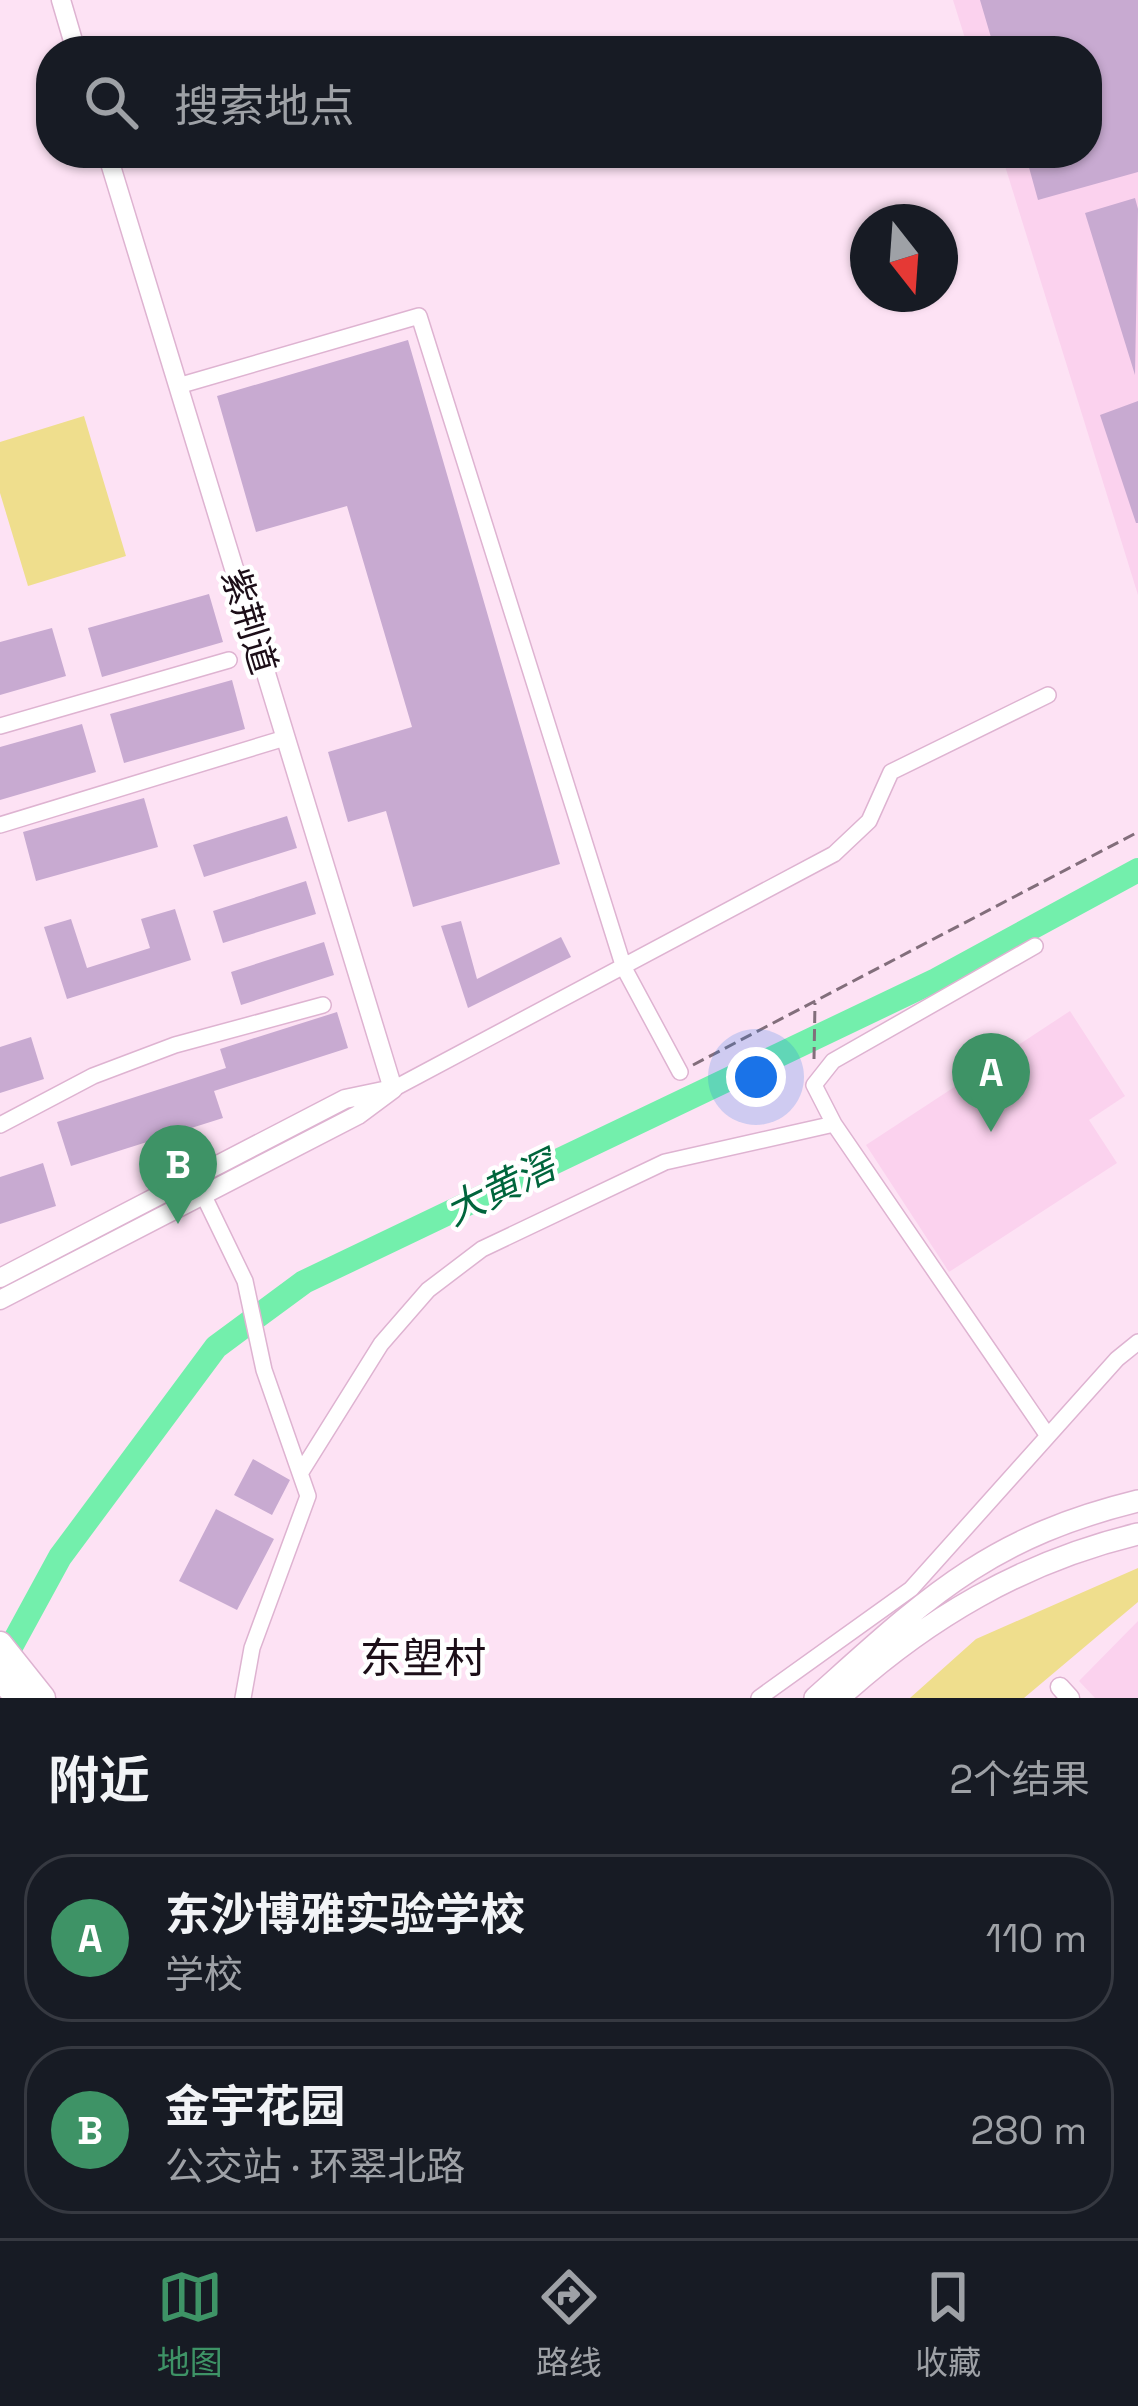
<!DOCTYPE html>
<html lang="zh">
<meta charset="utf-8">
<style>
body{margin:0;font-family:"Space Grotesk","Noto Sans SC",sans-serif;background:#242831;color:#f1f3f6}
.compass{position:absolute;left:850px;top:204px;width:108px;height:108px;border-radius:50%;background:#171b24;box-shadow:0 3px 9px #0004;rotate:163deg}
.you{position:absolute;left:756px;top:1077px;width:42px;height:42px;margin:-30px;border:9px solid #fff;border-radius:50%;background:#1a73e8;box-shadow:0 0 0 18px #1a73e833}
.badge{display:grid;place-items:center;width:78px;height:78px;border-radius:50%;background:#3e9366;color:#fff;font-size:39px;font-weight:700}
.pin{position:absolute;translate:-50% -99px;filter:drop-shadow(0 3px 6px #0008)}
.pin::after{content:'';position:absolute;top:63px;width:42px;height:36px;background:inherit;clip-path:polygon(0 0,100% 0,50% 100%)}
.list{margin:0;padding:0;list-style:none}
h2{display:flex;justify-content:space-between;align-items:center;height:156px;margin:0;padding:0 48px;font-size:51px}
h2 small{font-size:39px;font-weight:400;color:#9ea1a6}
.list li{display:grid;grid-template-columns:78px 1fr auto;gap:36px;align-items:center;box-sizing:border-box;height:168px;margin:0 24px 24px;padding:0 24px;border:3px solid #363941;border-radius:48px}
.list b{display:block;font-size:45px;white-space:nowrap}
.list p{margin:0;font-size:39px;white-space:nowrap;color:#9ea1a6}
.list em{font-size:39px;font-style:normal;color:#9ea1a6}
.icon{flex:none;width:66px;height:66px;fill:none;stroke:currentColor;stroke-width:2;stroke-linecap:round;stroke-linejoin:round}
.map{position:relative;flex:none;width:1138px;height:1698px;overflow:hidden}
.search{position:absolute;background:#171b24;box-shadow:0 3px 9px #0004;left:36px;right:36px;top:36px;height:132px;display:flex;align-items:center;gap:30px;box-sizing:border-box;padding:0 42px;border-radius:48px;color:#9ea1a6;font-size:45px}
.sheet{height:540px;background:#171b24}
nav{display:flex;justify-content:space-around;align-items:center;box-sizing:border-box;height:168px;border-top:3px solid #363941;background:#171b24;font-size:33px;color:#9ea1a6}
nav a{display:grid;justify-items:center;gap:6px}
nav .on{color:#3e9366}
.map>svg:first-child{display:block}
.built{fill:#fbd2ee}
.green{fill:#efde8d}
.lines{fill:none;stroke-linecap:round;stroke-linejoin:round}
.river{stroke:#73efac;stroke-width:24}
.building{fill:#c8aad1}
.minor-casing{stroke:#deb3d1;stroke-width:18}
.tertiary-casing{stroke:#deb3d1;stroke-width:21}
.secondary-casing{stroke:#deb3d1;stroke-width:24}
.primary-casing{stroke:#deb3d1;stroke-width:27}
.trunk-casing{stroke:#deb3d1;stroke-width:30}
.path{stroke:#826e7b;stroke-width:3;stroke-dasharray:12 6;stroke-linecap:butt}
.minor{stroke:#fff;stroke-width:15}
.tertiary{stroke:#fff;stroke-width:18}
.secondary{stroke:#fff;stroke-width:21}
.primary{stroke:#fff;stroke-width:24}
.trunk{stroke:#fff;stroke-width:27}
.labels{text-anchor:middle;stroke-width:9;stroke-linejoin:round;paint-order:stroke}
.street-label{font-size:36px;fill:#1c0e18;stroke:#fff}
.water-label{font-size:39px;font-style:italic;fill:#00653c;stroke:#fff}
.quarter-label{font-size:42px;fill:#1c0e18;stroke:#fff}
</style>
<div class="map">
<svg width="1138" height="1698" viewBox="0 0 1138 1698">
<rect width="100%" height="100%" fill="#fde2f4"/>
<!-- built -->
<path class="built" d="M953,0H1138V595L1001,153H1087V51H969Z
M1070,1011L1125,1096L1089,1120L1117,1163L949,1272L866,1145Z
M1138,1621V1698H1095L1079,1681Z"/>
<!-- green -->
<path class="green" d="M84,416L126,556L28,586L0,493V442Z
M1138,1568V1602L1024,1698H910L976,1639Z"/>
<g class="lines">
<!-- river -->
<path class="river" d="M0,1667L60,1557L216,1347L304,1282L936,980L1138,870"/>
</g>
<!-- building -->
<path class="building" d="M980,0H1138V172L1038,200L1025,153H1087V51H995Z
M1135,198L1138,209L1135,375L1085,213Z
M408,340L560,864L413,907L386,811L348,822L328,752L412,727L347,506L256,532L217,396Z
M1138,401V523H1136L1100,415Z
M209,594L223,642L102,677L88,628Z
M52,628L66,676L0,695V642Z
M232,680L245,729L124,763L110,714Z
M82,724L96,772L0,800V747Z
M144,798L158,847L36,881L23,832Z
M287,816L297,848L204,877L193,845Z
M306,881L316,914L223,943L213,911Z
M175,909L191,960L67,999L44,927L71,919L87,968L150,948L141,919Z
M461,921L477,979L561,937L571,957L468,1008L441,926Z
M324,942L334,975L241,1005L231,972Z
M337,1012L348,1048L214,1091L223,1118L71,1166L57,1122L226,1068L220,1049Z
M31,1037L44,1079L0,1093V1047Z
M43,1163L56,1206L0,1224V1177Z
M253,1459L290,1480L272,1515L234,1495Z
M216,1509L274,1539L237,1610L179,1581Z"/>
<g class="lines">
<!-- minor casing -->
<g class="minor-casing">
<path id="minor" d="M178,386L419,316L624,968L680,1072
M0,726L229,660
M0,825L285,738
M1035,946L833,1061L814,1085L834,1124L1048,1436
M393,1089L834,854L869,821L891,772L1048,695
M0,1125L93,1076L175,1045L323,1005
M199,1186L245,1281L264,1370L308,1496L252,1648L243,1698
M301,1472L381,1344L428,1290L482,1249L665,1162L834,1124
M759,1698L911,1589L1117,1359L1138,1342"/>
</g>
<!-- tertiary casing -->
<g class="tertiary-casing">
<path id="tertiary" d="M61,0L76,51
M107,153L393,1089
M0,1278L345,1099L388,1090
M0,1300L358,1115L393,1089
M1060,1687L1070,1698"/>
</g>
<!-- secondary casing -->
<g class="secondary-casing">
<path id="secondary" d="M815,1698C927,1598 987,1538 1138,1501
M839,1698C927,1618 1022,1562 1138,1534"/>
</g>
<!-- primary casing -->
<g class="primary-casing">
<path id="primary" d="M0,1644L43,1698"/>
</g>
<!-- trunk casing -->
<g class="trunk-casing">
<path id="trunk" d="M0,1674L19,1698"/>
</g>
<!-- path -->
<path class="path" d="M814,1059L815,1003
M693,1065L1138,832"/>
<!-- minor -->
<use href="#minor" class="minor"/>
<!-- tertiary -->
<use href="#tertiary" class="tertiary"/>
<!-- secondary -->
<use href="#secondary" class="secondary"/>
<!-- primary -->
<use href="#primary" class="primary"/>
<!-- trunk -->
<use href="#trunk" class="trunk"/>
</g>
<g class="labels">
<!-- street labels -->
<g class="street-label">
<text transform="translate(250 621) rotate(73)" y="13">紫荆道</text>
</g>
<!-- water labels -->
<g class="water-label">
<text transform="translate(500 1188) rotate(-26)" y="14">大黄滘</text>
</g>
<!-- quarter labels -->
<g class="quarter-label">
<text x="423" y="1673">东塱村</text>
</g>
</g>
</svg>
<svg class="compass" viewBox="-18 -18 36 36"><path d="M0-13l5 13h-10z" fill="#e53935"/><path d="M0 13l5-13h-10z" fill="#9ea1a6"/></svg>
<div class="you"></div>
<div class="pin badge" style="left:991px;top:1132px">A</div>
<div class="pin badge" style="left:178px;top:1224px">B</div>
<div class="search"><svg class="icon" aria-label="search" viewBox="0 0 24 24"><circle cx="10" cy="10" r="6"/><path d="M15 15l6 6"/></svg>搜索地点</div>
</div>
<section class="sheet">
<h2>附近<small>2个结果</small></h2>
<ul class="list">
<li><span class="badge">A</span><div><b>东沙博雅实验学校</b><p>学校</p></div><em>110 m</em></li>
<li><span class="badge">B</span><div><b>金宇花园</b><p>公交站 · 环翠北路</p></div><em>280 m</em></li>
</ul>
</section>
<nav>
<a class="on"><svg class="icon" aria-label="map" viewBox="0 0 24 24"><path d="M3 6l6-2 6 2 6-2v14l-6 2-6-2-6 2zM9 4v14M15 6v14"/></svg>地图</a>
<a><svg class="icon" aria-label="directions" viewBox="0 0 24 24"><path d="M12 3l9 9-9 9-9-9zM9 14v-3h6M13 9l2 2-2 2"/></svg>路线</a>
<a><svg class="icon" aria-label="saved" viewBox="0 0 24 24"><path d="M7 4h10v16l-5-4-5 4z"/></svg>收藏</a>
</nav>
